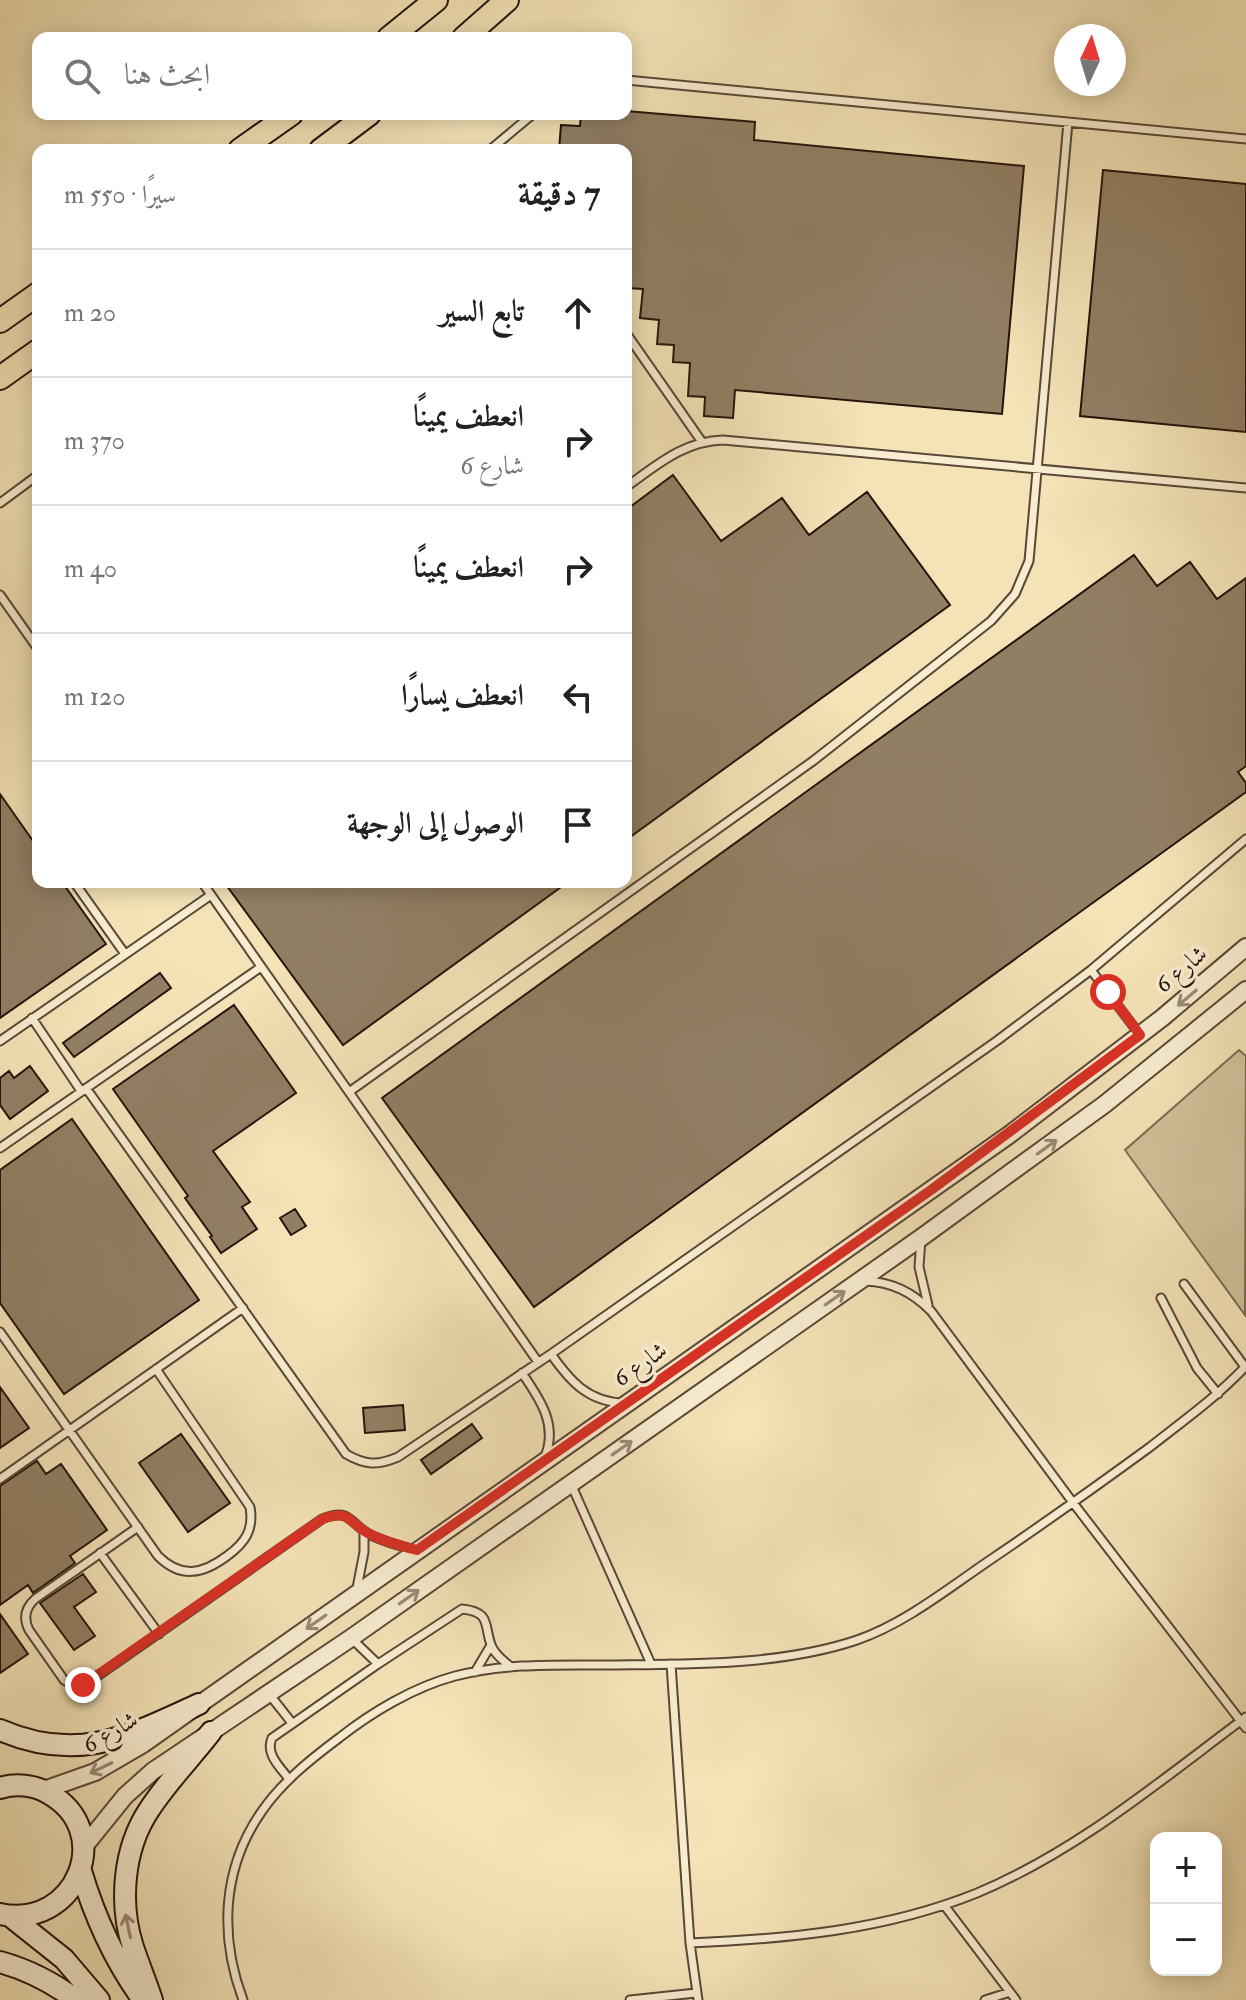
<!DOCTYPE html>
<html lang="ar">
<meta charset="utf-8">
<style>
body{margin:0;font-family:"IM FELL Double Pica",Amiri,serif;background:#f2f2f2;color:#222;direction:rtl}
.controls{position:absolute;right:24px;bottom:24px;display:grid;overflow:hidden;border-radius:16px;box-shadow:0 4px 20px #0003}
.controls button{width:72px;height:72px;display:grid;place-items:center;padding:0;border:0;border-bottom:2px solid #e0e0e0;background:#fff;color:#222;font:40px sans-serif}
.compass{position:absolute;left:1054px;top:24px;width:72px;height:72px;border-radius:50%;background:#fff;box-shadow:0 4px 20px #0003;rotate:4deg}
.stop{position:absolute;width:24px;height:24px;margin:-18px;border:6px solid #d93025;border-radius:50%;background:#fff}
.stop.end{background:#d93025;border-color:#fff;box-shadow:0 2px 8px #0008}
.list{margin:0;padding:0;list-style:none}
h2{display:flex;justify-content:space-between;align-items:center;height:104px;margin:0;padding:0 32px;font-size:34px}
h2 small{font-size:26px;font-weight:400;color:#767676}
.list li{display:grid;grid-template-columns:52px 1fr auto;gap:24px;align-items:center;box-sizing:border-box;height:128px;padding:0 32px;border-top:2px solid #e0e0e0}
.list b{display:block;font-size:30px;white-space:nowrap}
.list p{margin:0;font-size:26px;white-space:nowrap;color:#767676}
.list em{font-size:26px;font-style:normal;color:#767676}
.icon{flex:none;width:44px;height:44px;fill:none;stroke:currentColor;stroke-width:2;stroke-linecap:round;stroke-linejoin:round}
.map{position:relative;flex:none;width:1246px;height:2000px;overflow:hidden;direction:ltr}
.search{position:absolute;background:#fff;box-shadow:0 4px 20px #0003;left:32px;top:32px;width:600px;height:88px;display:flex;align-items:center;gap:20px;box-sizing:border-box;padding:0 28px;border-radius:16px;color:#767676;font-size:30px}
.panel{position:absolute;background:#fff;box-shadow:0 4px 20px #0003;left:32px;top:144px;width:600px;height:744px;border-radius:16px;direction:rtl}
.map>svg:first-child{display:block}
.green{fill:#d1c09a;stroke:#7c6a52;stroke-width:2}
.building{fill:#917f64;stroke:#26130b;stroke-width:2}
.lines{fill:none;stroke-linecap:round;stroke-linejoin:round}
.service-casing{stroke:#5a4736;stroke-width:11}
.tertiary-casing{stroke:#5a4736;stroke-width:20}
.secondary-casing{stroke:#26130b;stroke-width:24}
.primary-casing{stroke:#26130b;stroke-width:26}
.service{stroke:#f8edd0;stroke-width:7}
.tertiary{stroke:#f8edd0;stroke-width:16}
.secondary{stroke:#f8edd0;stroke-width:20}
.primary{stroke:#f4e3b7;stroke-width:22}
.oneway{stroke:#9a8b77}
.route{stroke:#d93025;stroke-width:10}
.labels{text-anchor:middle;stroke-width:7;stroke-linejoin:round;paint-order:stroke}
.street-label{font-size:24px;fill:#26130b;stroke:#f8edd0}
</style>
<div class="map">
<svg width="1246" height="2000" viewBox="0 0 1246 2000">
<rect width="100%" height="100%" fill="#f4e3b7"/>
<filter id="stains"><feTurbulence type="fractalNoise" baseFrequency=".0025" numOctaves="4"/><feColorMatrix values="0 0 0 0 .2 0 0 0 0 .09 0 0 0 0 .02 0 0 0 .5 -.17"/></filter>
<radialGradient id="worn" r=".72"><stop offset=".6" stop-color="#630" stop-opacity="0"/><stop offset="1" stop-color="#630" stop-opacity=".3"/></radialGradient>
<!-- green -->
<path class="green" d="M1239,1050L1246,1056L1245,1315L1125,1150Z"/>
<!-- building -->
<path class="building" d="M626,111L755,122L754,140L1024,166L1002,414L735,390L733,418L704,416L705,397L688,396L690,363L673,362L674,345L657,344L659,320L640,318L643,289L626,288V150H559L561,125L580,126L581,114H626Z
M1103,170L1246,184V432L1080,416Z
M673,475L721,541L782,498L809,535L867,492L950,605L626,840V510Z
M1134,555L1157,586L1190,562L1217,599L1246,578V766L1238,772L1246,783V792L534,1307L382,1098Z
M0,794L38,848V882H62L106,944L0,1018Z
M224,882H568L343,1045Z
M160,973L171,988L74,1057L63,1043Z
M234,1005L296,1093L213,1151L250,1202L242,1207L257,1229L221,1253L210,1237L212,1236L185,1198L188,1196L113,1089Z
M30,1066L48,1091L10,1119L0,1105V1078L9,1071L14,1078Z
M72,1119L199,1300L64,1394L0,1303V1170Z
M295,1209L306,1226L291,1235L280,1218Z
M0,1387L29,1428L0,1448Z
M403,1405L405,1430L365,1433L363,1408Z
M472,1424L482,1438L431,1474L421,1460Z
M181,1434L230,1503L188,1532L139,1463Z
M37,1461L46,1474L61,1464L107,1530L70,1556L75,1563L33,1593L28,1585L0,1605V1486Z
M83,1574L96,1592L74,1607L95,1636L74,1650L40,1603Z
M0,1614L28,1654L0,1673Z"/>
<g class="lines">
<!-- service casing -->
<g class="service-casing">
<path id="service" d="M626,80L1246,139
M490,150L533,114
M626,333L702,442
M626,487C657,465 684,441 723,440L1246,488
M0,503L38,475
M0,595L38,649
M74,882L125,954
M202,882L538,1362
M1091,970L1140,1035
M32,1018L81,1091
M0,1041L211,895
M86,1088L346,1454C365,1465 377,1466 398,1457L551,1354L998,1040L1091,970L1246,839
M349,1092L813,761L991,621L1015,594L1029,561L1068,122
M0,1148L261,967
M921,1239L919,1267L928,1305
M865,1281C892,1282 912,1292 931,1311L1074,1504L1246,1728
M1184,1284L1245,1367
M1161,1298L1197,1368L1218,1394
M0,1332L158,1556C181,1579 203,1574 227,1556C245,1543 254,1530 250,1507L156,1369
M551,1354C570,1381 588,1402 624,1403
M522,1373C540,1399 559,1426 544,1459
M0,1479L243,1308
M571,1484L651,1664
M138,1527L35,1599C25,1608 23,1618 29,1630L64,1680C73,1686 80,1687 89,1682L322,1519C350,1508 348,1521 367,1533C381,1541 400,1546 416,1550
M100,1553L159,1634
M357,1588L364,1552V1531
M351,1638L378,1664
M671,1664L690,1943L698,2000
M475,1672L491,1645
M269,1694L292,1723
M289,1779C280,1767 265,1754 272,1738L378,1664L462,1609C493,1612 483,1627 492,1647C496,1656 504,1661 511,1667
M944,1905L1016,2000
M690,1943C787,1939 886,1930 977,1893C1076,1852 1160,1781 1246,1717
M243,2000C219,1936 222,1868 262,1811C282,1782 311,1759 339,1738C372,1712 414,1687 455,1676C505,1663 556,1665 607,1665C687,1664 780,1666 857,1640C906,1623 950,1587 993,1558C1046,1522 1098,1485 1150,1447C1183,1421 1217,1397 1246,1366
M630,2000L696,1993
M985,2000L1010,1992"/>
</g>
<!-- tertiary casing -->
<g class="tertiary-casing">
<path id="tertiary" d="M44,1790L95,1772L143,1744L1009,1135L1162,1018L1246,947
M83,1848L125,1796L153,1771L351,1638L922,1237L1105,1104L1246,990"/>
</g>
<!-- secondary casing -->
<g class="secondary-casing">
<path id="secondary" d="M0,1730C78,1764 129,1736 199,1704
M0,1788C16,1783 34,1785 48,1793C117,1831 76,1930 0,1914
M81,1871C95,1918 114,1960 143,2000
M10,1916L64,1959L99,2000
M0,1962C29,1970 52,1982 76,2000
M152,2000C146,1982 139,1965 133,1947C119,1904 123,1849 149,1810C167,1782 191,1758 211,1732"/>
</g>
<!-- primary casing -->
<g class="primary-casing">
<path id="primary" d="M389,38L436,0
M464,38L507,0
M240,150L291,114
M321,150L369,114
M0,321L38,294
M0,378L38,351"/>
</g>
<!-- service -->
<use href="#service" class="service"/>
<!-- tertiary -->
<use href="#tertiary" class="tertiary"/>
<!-- secondary -->
<use href="#secondary" class="secondary"/>
<!-- primary -->
<use href="#primary" class="primary"/>
</g>
<!-- one-way arrows -->
<defs><path id="oneway-shaft" d="M-6 0H5M1.5-3L5.5 0L1.5 3" fill="none" stroke-width="1.6" stroke-linecap="round" stroke-linejoin="round" transform="scale(2)"/></defs>
<g class="oneway">
<use href="#oneway-shaft" transform="translate(1187 998) rotate(140)"/>
<use href="#oneway-shaft" transform="translate(1047 1147) rotate(-36)"/>
<use href="#oneway-shaft" transform="translate(835 1298) rotate(-35)"/>
<use href="#oneway-shaft" transform="translate(622 1448) rotate(-35)"/>
<use href="#oneway-shaft" transform="translate(409 1597) rotate(-35)"/>
<use href="#oneway-shaft" transform="translate(316 1622) rotate(145)"/>
<use href="#oneway-shaft" transform="translate(101 1768) rotate(154)"/>
<use href="#oneway-shaft" transform="translate(128 1926) rotate(-102)"/>
</g>
<g class="lines">
<!-- route -->
<path class="route" d="M83,1685L322,1519C350,1509 348,1522 368,1533C383,1541 401,1546 417,1550L931,1190L1140,1035L1108,992"/>
</g>
<g class="labels">
<!-- street labels -->
<g class="street-label">
<text transform="translate(1181 969) rotate(-40)" y="8">شارع 6</text>
<text transform="translate(640 1364) rotate(-35)" y="8">شارع 6</text>
<text transform="translate(110 1732) rotate(-30)" y="8">شارع 6</text>
</g>
</g>
<rect width="100%" height="100%" filter="url(#stains)"/>
<rect width="100%" height="100%" fill="url(#worn)"/>
</svg>
<div class="controls">
<button>+</button>
<button>−</button>
</div>
<svg class="compass" viewBox="-18 -18 36 36"><path d="M0-13l5 13h-10z" fill="#e53935"/><path d="M0 13l5-13h-10z" fill="#767676"/></svg>
<div class="stop" style="left:1108px;top:992px"></div>
<div class="stop end" style="left:83px;top:1685px"></div>
<div class="search"><svg class="icon" aria-label="search" viewBox="0 0 24 24"><circle cx="10" cy="10" r="6"/><path d="M15 15l6 6"/></svg>ابحث هنا</div>
<section class="panel">
<h2>7 دقيقة<small>سيرًا · 550 m</small></h2>
<ul class="list">
<li><svg class="icon" aria-label="ahead" viewBox="0 0 24 24"><path d="M12 20V5M6 11l6-6 6 6"/></svg><div><b>تابع السير</b></div><em>20 m</em></li>
<li><svg class="icon" aria-label="right" viewBox="0 0 24 24"><path d="M7 20v-9h11M14 6l5 5-5 5"/></svg><div><b>انعطف يمينًا</b><p>شارع 6</p></div><em>370 m</em></li>
<li><svg class="icon" aria-label="right" viewBox="0 0 24 24"><path d="M7 20v-9h11M14 6l5 5-5 5"/></svg><div><b>انعطف يمينًا</b></div><em>40 m</em></li>
<li><svg class="icon" aria-label="left" viewBox="0 0 24 24"><path d="M17 20v-9H6M10 6l-5 5 5 5"/></svg><div><b>انعطف يسارًا</b></div><em>120 m</em></li>
<li><svg class="icon" aria-label="arrive" viewBox="0 0 24 24"><path d="M6 21V4h12l-3 4 3 4H6"/></svg><div><b>الوصول إلى الوجهة</b></div></li>
</ul>
</section>
</div>
